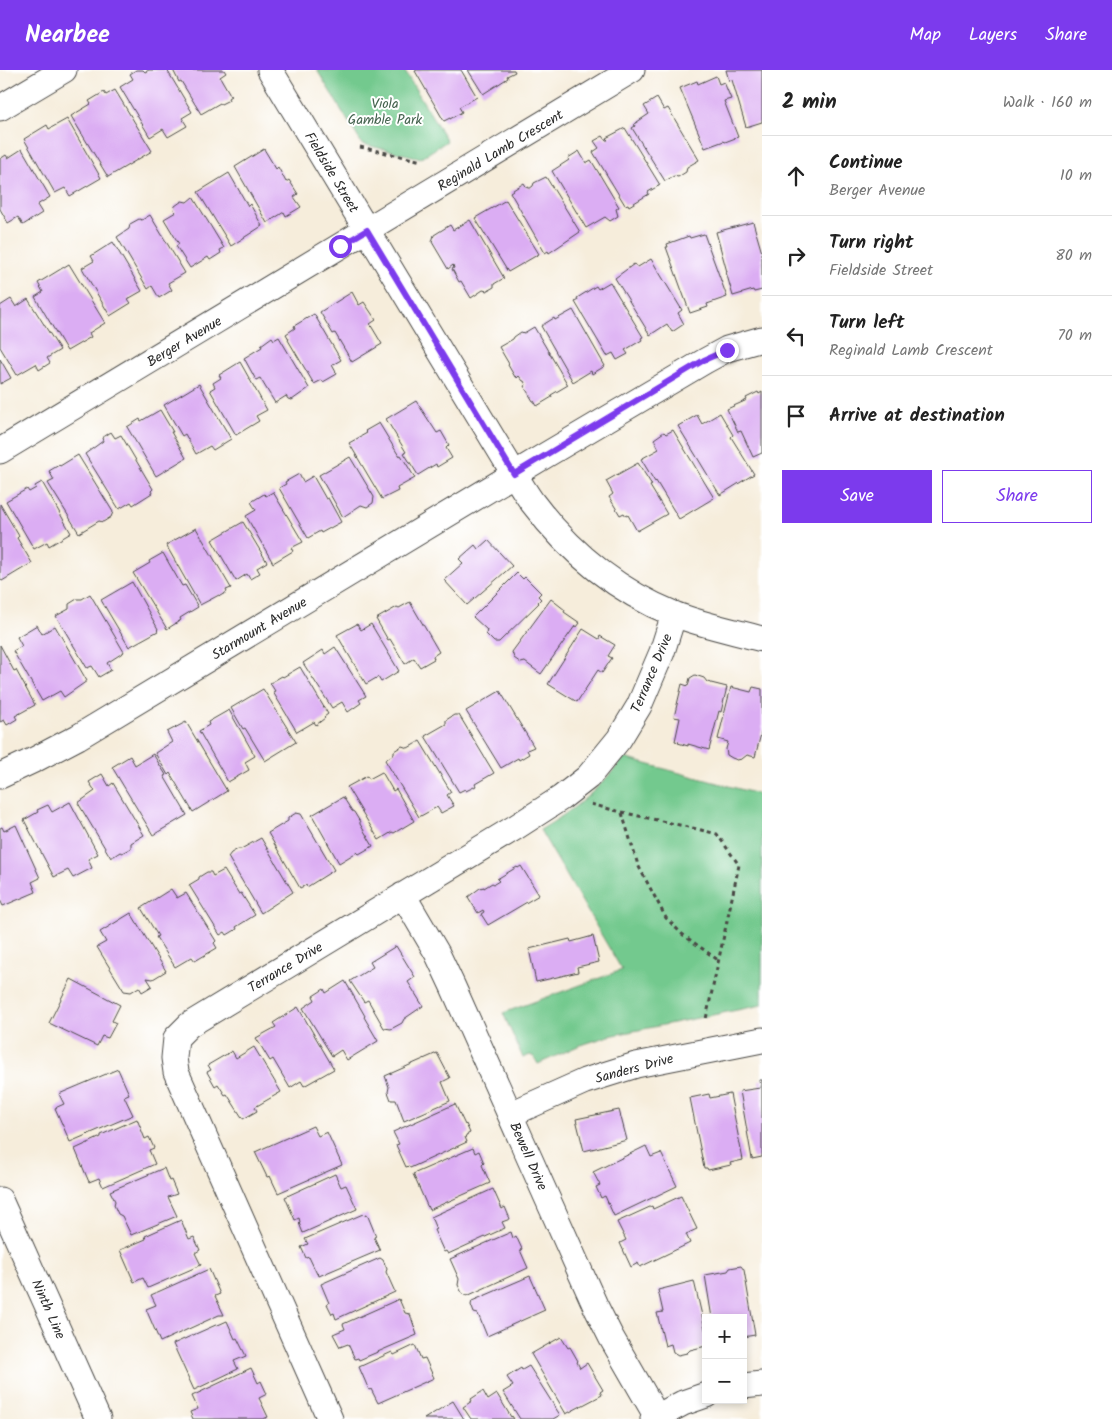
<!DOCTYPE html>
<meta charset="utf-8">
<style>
body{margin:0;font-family:Kalam,sans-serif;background:#f6f6f6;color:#222}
.controls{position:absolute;right:15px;bottom:15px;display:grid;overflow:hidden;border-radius:0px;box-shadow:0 2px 8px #0003}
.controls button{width:45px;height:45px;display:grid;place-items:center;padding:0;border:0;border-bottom:1px solid #e0e0e0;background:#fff;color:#222;font:25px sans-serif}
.stop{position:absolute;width:15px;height:15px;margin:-11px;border:4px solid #7c3aed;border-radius:50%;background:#fff}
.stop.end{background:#7c3aed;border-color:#fff;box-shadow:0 1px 5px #0008}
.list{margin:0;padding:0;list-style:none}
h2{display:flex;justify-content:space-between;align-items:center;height:65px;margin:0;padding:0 20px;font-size:21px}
h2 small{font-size:16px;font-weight:400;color:#767676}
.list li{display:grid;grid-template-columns:32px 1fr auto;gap:15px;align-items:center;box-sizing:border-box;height:80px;padding:0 20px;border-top:1px solid #e0e0e0}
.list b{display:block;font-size:19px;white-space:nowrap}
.list p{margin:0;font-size:16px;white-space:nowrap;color:#767676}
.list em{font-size:16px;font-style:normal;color:#767676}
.actions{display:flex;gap:10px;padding:15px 20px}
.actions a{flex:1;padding:11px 0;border:1px solid #7c3aed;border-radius:0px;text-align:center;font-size:18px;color:#7c3aed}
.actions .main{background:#7c3aed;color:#fff}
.icon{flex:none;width:28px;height:28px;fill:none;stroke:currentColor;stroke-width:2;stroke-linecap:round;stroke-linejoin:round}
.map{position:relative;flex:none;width:762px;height:1349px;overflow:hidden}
header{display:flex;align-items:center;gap:30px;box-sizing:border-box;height:70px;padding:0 25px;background:#7c3aed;color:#fff}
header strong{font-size:24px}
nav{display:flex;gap:28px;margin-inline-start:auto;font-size:18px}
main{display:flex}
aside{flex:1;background:#fff}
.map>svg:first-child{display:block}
.green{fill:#73c98e;stroke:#4f7a5c}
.building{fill:#dbadf3}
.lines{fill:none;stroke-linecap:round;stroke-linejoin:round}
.street-casing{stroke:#494845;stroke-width:27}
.path{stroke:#494845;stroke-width:3;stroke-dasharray:4 4;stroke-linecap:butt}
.street{stroke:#fff;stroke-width:25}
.route{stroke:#7c3aed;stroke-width:6}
.labels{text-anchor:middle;stroke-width:4;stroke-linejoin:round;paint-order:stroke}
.park-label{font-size:14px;fill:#44624e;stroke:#fff}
.street-label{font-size:14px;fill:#2b2b2b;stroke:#fff}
</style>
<header>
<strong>Nearbee</strong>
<nav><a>Map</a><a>Layers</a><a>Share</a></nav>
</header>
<main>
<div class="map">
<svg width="762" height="1349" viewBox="0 0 762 1349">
<rect width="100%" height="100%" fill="#fff"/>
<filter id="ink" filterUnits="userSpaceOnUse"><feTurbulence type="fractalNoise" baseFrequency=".02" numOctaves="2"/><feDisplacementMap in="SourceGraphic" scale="10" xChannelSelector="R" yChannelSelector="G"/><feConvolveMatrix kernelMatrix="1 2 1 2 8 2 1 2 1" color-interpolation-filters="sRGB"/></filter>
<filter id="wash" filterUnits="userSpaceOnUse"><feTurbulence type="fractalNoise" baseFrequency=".0096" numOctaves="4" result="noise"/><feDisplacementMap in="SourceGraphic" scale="20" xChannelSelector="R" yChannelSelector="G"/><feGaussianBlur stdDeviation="1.12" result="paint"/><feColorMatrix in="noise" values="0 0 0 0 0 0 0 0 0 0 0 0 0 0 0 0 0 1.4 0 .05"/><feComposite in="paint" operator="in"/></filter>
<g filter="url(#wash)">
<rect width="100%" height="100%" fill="#f6eddb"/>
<!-- green -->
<path class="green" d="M317,0H404L447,71L421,88L362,74Z
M624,688L762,725V935L609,966L578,976L538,994L534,987L530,985L523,988L503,943L622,900L540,760C574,740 599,719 624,688Z"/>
<g id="blocks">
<!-- building -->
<path class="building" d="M136,0H143L145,2L149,0H167L192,42L182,48L187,56L168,67L163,59L150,67L120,17L133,9L130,4Z
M173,0H224L226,3L220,7L231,26L228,28L229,30L221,34L220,33L201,44L181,11L179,12Z
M417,0H461L477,27L459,37L462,42L450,49V48L444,51L415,1Z
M468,0H514L515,2L507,6L508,8L483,24Z
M726,0H762V52L746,57L732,10L729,11Z
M716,6L719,14L724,12L731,29L724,31L738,67L725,72L724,71L705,78L680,18L697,11L698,14Z
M115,20L152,81L108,107L71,46L91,34L89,31L104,22L106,25Z
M657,28L664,40L668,38L699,90L687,97L686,102L678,107L674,106L665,111L632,58L635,56L634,54L649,44L644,36Z
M67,49L101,108L70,126L65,118L55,123L24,69L47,55L49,59Z
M625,58L660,115L648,122L649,124L629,136L628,134L625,135L593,82L599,78L594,71L603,66L606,70H608L606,68Z
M22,79L50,127L37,135L42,143L23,155L18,147L8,153L0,139V89L6,85L8,88Z
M264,79L276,99L278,97L286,112L289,110L298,124L294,127L301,137L286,146L284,142L267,153L235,97Z
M579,81L586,93L591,90L619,137L616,139L618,146L610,151L605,147L586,158L552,101L569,90L568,88Z
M229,103L248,136L250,134L262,156L231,176L198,122Z
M546,107L580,162L549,183L548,181L545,183L510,122L524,113L527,118L529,117V119L533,116L534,113Z
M193,127L224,178L220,180L221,183L210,190L208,187L190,198L176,176L179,174L164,149L176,142L174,140L175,136L182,131L187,132Z
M506,130L539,184L508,202L475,148Z
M150,145L185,203L168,213L172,220L159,228L152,216L148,219L117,167L129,159L130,154L139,149L142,150Z
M470,150L504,208L494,214V217L487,221L483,220L471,228L461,211L459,212L452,199L454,198L453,195L448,199L432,172L434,165L450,155L453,160Z
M753,152L762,183V220L754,222L753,220L733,226L726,202H727L716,162Z
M704,164L727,227L707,234L708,237L690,243L666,177H668L667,174L689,166L690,168Z
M113,172L142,221L128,229L131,233L110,246L82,198L94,191L91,186Z
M651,189L682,240L678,243L684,254L672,262L667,254L650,265L615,208L634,194L638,197Z
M69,194L105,253L89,263L91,267L67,281L35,227L43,222L38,213Z
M610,212L643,267L641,268L642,270L625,280L628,284L617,290L613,283L607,286L575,232L578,230L577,228L596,216L598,219Z
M352,222L359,235L364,232L376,250L370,254L382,274L352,292L335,263L333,264L320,242Z
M11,229L16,237L28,229L60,280L47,288L50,293L39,300L36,294L17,305L0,277V236Z
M573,240L605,296L592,304L591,301L573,312L541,256L554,248L555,250Z
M314,244L341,290L332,295L337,304L323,312L322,310L314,314L288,270L289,269L286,264L295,258L294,256Z
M534,257L568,315L551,325L552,327L537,336L534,331H533L524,316L526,315L524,311H523L519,306L517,308L516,306L515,307L508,295L509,294L499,277L513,269L514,267L521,262L524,263Z
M272,267L274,270L279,267L309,318L292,330L288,329L286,326L275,333L260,308L256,310L244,288L262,277L261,275Z
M0,289L11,308L0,314Z
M240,292L267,340L256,346L259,351L236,365L210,320L215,317L213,313L221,308L219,305Z
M199,314L231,369L213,380L210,376L196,384L185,364L182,366L164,335Z
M758,322L759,324L762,322V383L753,387L741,361L738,362L727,339L747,330L746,328Z
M416,331L437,363L441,361L449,375L446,378L452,388L437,397L436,394L418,405L404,383L406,382L386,349Z
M160,340L173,362H171L186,388L156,406L127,357L140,349L141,351Z
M720,343L733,365L731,367L754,404L720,425L678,356L697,345L702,354Z
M379,353L399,386L401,385L415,408L397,418L398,421L382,429L349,373L367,363L365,361Z
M673,360L714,428L679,449L656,411L655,412L641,389L659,379L654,369L664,362L666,364Z
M111,362L115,368L121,365L153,419L151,421L152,423L133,435L131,432L119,439L85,384L103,371L102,368Z
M78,385L113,442L111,447L103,452L99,451L79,463L48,413L54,410L49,401L59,395L60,396Z
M350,387L374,427L373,433L367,437L361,435L343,447L319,405Z
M638,393L652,415L650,416L667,444L637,461L628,445L626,446L624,443L620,445L609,427L613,424L606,411Z
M299,404L303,412L313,406L326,429L328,428L341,452L321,463L320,461L308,468L279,418L286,414L285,412Z
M42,412L71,463L49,476L47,472L34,479L6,431L27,419L29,422L36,418L35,416Z
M273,422L303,472L291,478L293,481L273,493L246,446L256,440L251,432L264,424L266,426Z
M0,434L19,466L17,468L32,493L2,511L0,508Z
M243,452L267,492L257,498L260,503L250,509L247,504L236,511L212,470Z
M196,458L231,518L226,520L227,522L220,526L219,525L200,535L166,475Z
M488,470L512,496L467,535L444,510L463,493L459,489L475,475L478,479Z
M163,483L182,516L185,515L198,537L180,548L181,550L167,559L133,503L150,493L149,491Z
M517,503L523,509L525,507L541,523L538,526L541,529L538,532L539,533L499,572H494L486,564L487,560L473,547Z
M132,512L158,559L157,560L158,561L129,577L101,530Z
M90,524L124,582L107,593L111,600L99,607L92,596L87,598L56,546L69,539V534L77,529H82Z
M551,529L565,540L564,542L580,553L577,557L575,556L541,604L525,592L521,593L514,588L512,582Z
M410,532L439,582L433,586L434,589L420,597L414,588L405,594L390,569L388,570L376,549L397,537L399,538Z
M357,554L361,560L371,554L399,601L381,612L378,607L366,614L337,565Z
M37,555L42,564L55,556L87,611L64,627L60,621L42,631L13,581L22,576L17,567Z
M583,559L599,569L600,566L615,575L608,586L612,588L602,603L598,600L577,632L548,614Z
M0,575L14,601L16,600L35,635L15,646L17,649L7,655L4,650L0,652Z
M335,577L366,626L359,630L361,633L348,642L342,632L332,638L303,593L323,580L325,584Z
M300,597L328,644L324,647L325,648L316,655L314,652L297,662L273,622L275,621L270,613L282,606L283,607Z
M695,605L704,608L707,612L727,617L721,642L719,641L709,680L688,674V676L678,673L679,672L675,671L680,648L674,647L682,614L688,616L690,608Z
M731,617L751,622L753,617L762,619V660L755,687L747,685L742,689L737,690L732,688L727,685L726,679L728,672L718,669Z
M263,619L296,672L265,691L245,658L243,659L231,638Z
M500,621L534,677L527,680L529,684L519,690L518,688L501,698L466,641Z
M229,640L255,686L245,692L249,700L228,712L199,661L209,655L208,652Z
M454,645H459L494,703L475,714L476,716L466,721L465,719L459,722L425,666L446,654V650Z
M186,652L227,721L193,742L170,703L168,705L155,683L172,672L167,662Z
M420,671L451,722L447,725L454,736L441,743L437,737L419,747L385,690L394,684V681L402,676L408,678Z
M153,684L166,705L164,706L187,745L153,765L112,697L130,686L135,695Z
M382,702L393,721L396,719L414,751L394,763L392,762L379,770L347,717L367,706L369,709Z
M102,704L109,716L113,713L144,765L131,773V778L122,783L120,782L111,788L78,733L95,721L89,712Z
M343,727L352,741L354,742L360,752V754L373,776L359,784L357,782L339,793L312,745Z
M70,732L98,784L88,789L92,798L73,808L68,800L54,807L24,750L38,742L37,740L48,735L52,742Z
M296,743L301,744L334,800L307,817L306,815L300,818L268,763L288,751V748Z
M16,755L40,808L32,812L36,822L3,836L0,830V758L2,757L4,761Z
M261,768L293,822L261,843L228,787L231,783L238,779H241Z
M521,796L539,825L488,855L481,844L484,842L483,840L478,843L468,827L480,818L484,817V818L492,813L494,814L499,811L497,809L517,797L518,798Z
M224,800L239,824L241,823L255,845L236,857L237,859L227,865L225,862L220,865L189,815L199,809V807L207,802H211L213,806Z
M171,819L177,828L186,823L216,871L214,873L217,878L195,891L192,887L175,897L156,867L158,866L141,838Z
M131,843L166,901L153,909L147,908L152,916L142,922L139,917L131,922L124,921L97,877L106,872L100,862Z
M593,866L599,892L577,897L578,902L536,912L529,879L570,869L571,872Z
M396,876L415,907L408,912L423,936L404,949L402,953L391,959L384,958L368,930L364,932L350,911L373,897L370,892Z
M71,909L120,935L112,951L116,953L108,968L102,966L97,976L49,953Z
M345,911L365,946L364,947L378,971L347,990L341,980L332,986L303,938L315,930L313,926L324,919L326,923Z
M298,937L334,999L304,1016L301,1011L290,1018L273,989L270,991L256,968L276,957L273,953Z
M254,977L281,1022L255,1037L257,1041L243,1049L227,1024L225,1025L218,1014L215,1016L207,1002L211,1000L208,995L232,981L236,988Z
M437,983L450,1008L442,1012L450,1031L404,1051L396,1030H391L388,1022L389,1017L385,1006Z
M118,999L129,1024L124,1026L133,1045L70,1072L55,1038L64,1034L59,1024Z
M759,1010H762V1087L752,1089L740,1021L760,1018Z
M709,1024L710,1028L730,1024L743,1090L730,1093L731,1095L708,1100L707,1098H704L690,1028Z
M455,1034L465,1055L466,1054L470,1063L466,1065V1066L465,1067L467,1072L410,1098L409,1096L406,1097L396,1075L399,1074L393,1062Z
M619,1040L627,1070L584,1081L576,1049Z
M137,1049L145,1069L149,1067L154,1078L149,1080L155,1094L103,1117L99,1108L89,1112L75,1079L101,1067V1065Z
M313,1056L318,1066L327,1062L342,1095L278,1123L270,1106L267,1107L255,1082Z
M646,1076L651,1087L661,1083L677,1116L614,1146L605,1126L601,1128L596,1117L600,1115L593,1102Z
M473,1078L475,1083L479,1081L484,1093L482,1095L490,1113L429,1140L413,1104Z
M164,1098L169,1111L171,1110L177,1124L168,1127L177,1146L131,1165L122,1146L118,1144L114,1135L115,1131L110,1121Z
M335,1104L341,1117L346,1115L357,1139L303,1163L299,1153L300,1152L299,1148L295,1150L285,1127Z
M493,1119L502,1139L505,1137L510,1149L502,1152L505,1158L448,1184L446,1181L444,1182L434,1160L436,1159L431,1147Z
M681,1126L697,1159L686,1164L690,1173L640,1197L638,1193L631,1197L620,1173L626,1170L617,1152L652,1136L653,1139Z
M363,1144L364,1145L367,1144L376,1166L374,1167L380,1180L319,1206L318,1203L317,1204L309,1187L306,1188L301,1177L308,1174L305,1169Z
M181,1150L189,1169L194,1167L200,1180L195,1183L201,1195L148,1218L143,1208L134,1212L120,1180L146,1169L145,1166Z
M511,1162L513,1168L516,1166L522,1179L520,1180L528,1198L467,1226L462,1223L458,1215L459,1209L450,1189Z
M380,1188L383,1190L387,1199L386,1202L395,1222L336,1249L334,1243L332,1244L327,1234L329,1233L321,1214Z
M741,1196L744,1200L755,1265L743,1267V1248H712L705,1205L728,1201L730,1198Z
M209,1199L220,1224L215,1226L224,1245H219L160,1272L146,1239L156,1235L151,1225Z
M530,1206L545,1240L487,1266L478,1244L474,1243L471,1235L472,1231Z
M694,1211L706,1263V1276L690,1280L687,1283L678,1285L673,1282L671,1274L665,1276L657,1243L663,1242L658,1220Z
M399,1229L405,1243L410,1244L417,1265L359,1290L358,1288L355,1289L348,1274L340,1277L333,1264L345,1259L343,1254Z
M227,1251L235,1269L237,1268L246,1286L234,1291L238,1299L194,1320L173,1274L218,1254V1255Z
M561,1267L568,1278L570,1277L578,1291L577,1292L580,1298L587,1293L603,1320L600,1322L602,1325L566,1344L531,1284Z
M415,1275L421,1289L425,1288L434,1308L378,1333L371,1319L369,1320L359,1297L392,1282L394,1285Z
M529,1296L560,1345L553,1349H520L503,1322L513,1316L507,1307L521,1298L522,1300Z
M251,1298L258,1313L261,1311L267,1324L259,1328L268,1347L263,1349H193L190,1342L198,1339L192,1326Z
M483,1321L488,1330L497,1324L511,1347L512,1346L514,1349H471L463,1337L472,1331L471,1329Z
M453,1331L464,1349H424Z"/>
</g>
</g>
<g filter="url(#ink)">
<use href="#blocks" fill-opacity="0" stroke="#494845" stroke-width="1"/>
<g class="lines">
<!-- street casing -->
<g class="street-casing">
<path id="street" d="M270,0L504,387C513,402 522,418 532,432C569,481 617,521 674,544C702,555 733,561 762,569
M0,38L64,0
M0,381L632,0
M0,706L36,689L78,667L546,385L705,291L727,279L762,269
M403,825L437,883L453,917L595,1235L611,1267L657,1347
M511,1044L585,1011L636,995L762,970
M0,1130L98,1349
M743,1316L762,1314
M330,1349L176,1002L174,988L176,968L189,955L516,757L561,728L588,707L619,669L639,636L662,582L674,544
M653,1349L683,1333L706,1325"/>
</g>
<!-- path -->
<path class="path" d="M360,77L422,91
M591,734C633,746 675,753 717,764L739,795L706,949
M622,743L638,795L666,848L682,864L718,890"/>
<!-- street -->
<use href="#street" class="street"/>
</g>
</g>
<g class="lines" filter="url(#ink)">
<!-- route -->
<path class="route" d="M340,176L367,160L514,404L704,290L727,280"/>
</g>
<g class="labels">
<!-- park labels -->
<g class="park-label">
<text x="385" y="38">Viola<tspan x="385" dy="16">Gamble Park</tspan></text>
</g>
<!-- street labels -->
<g class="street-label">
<text transform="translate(500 80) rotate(-31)" y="5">Reginald Lamb Crescent</text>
<text transform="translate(332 102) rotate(59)" y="5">Fieldside Street</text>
<text transform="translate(184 271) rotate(-31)" y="5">Berger Avenue</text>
<text transform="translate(259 558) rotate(-31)" y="5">Starmount Avenue</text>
<text transform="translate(651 603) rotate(-67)" y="5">Terrance Drive</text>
<text transform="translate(285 897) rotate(-31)" y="5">Terrance Drive</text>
<text transform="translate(634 998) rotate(-15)" y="5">Sanders Drive</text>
<text transform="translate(529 1086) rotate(66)" y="5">Bewell Drive</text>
<text transform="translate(49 1239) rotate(66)" y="5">Ninth Line</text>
</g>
</g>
</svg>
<div class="controls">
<button>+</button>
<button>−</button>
</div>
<div class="stop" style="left:340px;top:176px"></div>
<div class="stop end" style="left:727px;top:280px"></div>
</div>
<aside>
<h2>2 min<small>Walk · 160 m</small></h2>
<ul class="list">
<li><svg class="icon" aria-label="ahead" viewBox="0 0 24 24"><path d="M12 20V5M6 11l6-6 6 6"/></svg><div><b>Continue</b><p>Berger Avenue</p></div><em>10 m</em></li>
<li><svg class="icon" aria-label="right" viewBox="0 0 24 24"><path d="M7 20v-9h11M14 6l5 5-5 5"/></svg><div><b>Turn right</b><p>Fieldside Street</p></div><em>80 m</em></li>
<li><svg class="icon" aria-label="left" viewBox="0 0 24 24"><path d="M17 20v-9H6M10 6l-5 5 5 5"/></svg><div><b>Turn left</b><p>Reginald Lamb Crescent</p></div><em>70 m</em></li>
<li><svg class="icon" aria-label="arrive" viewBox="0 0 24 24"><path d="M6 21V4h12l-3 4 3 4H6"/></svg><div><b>Arrive at destination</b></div></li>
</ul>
<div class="actions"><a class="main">Save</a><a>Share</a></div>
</aside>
</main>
